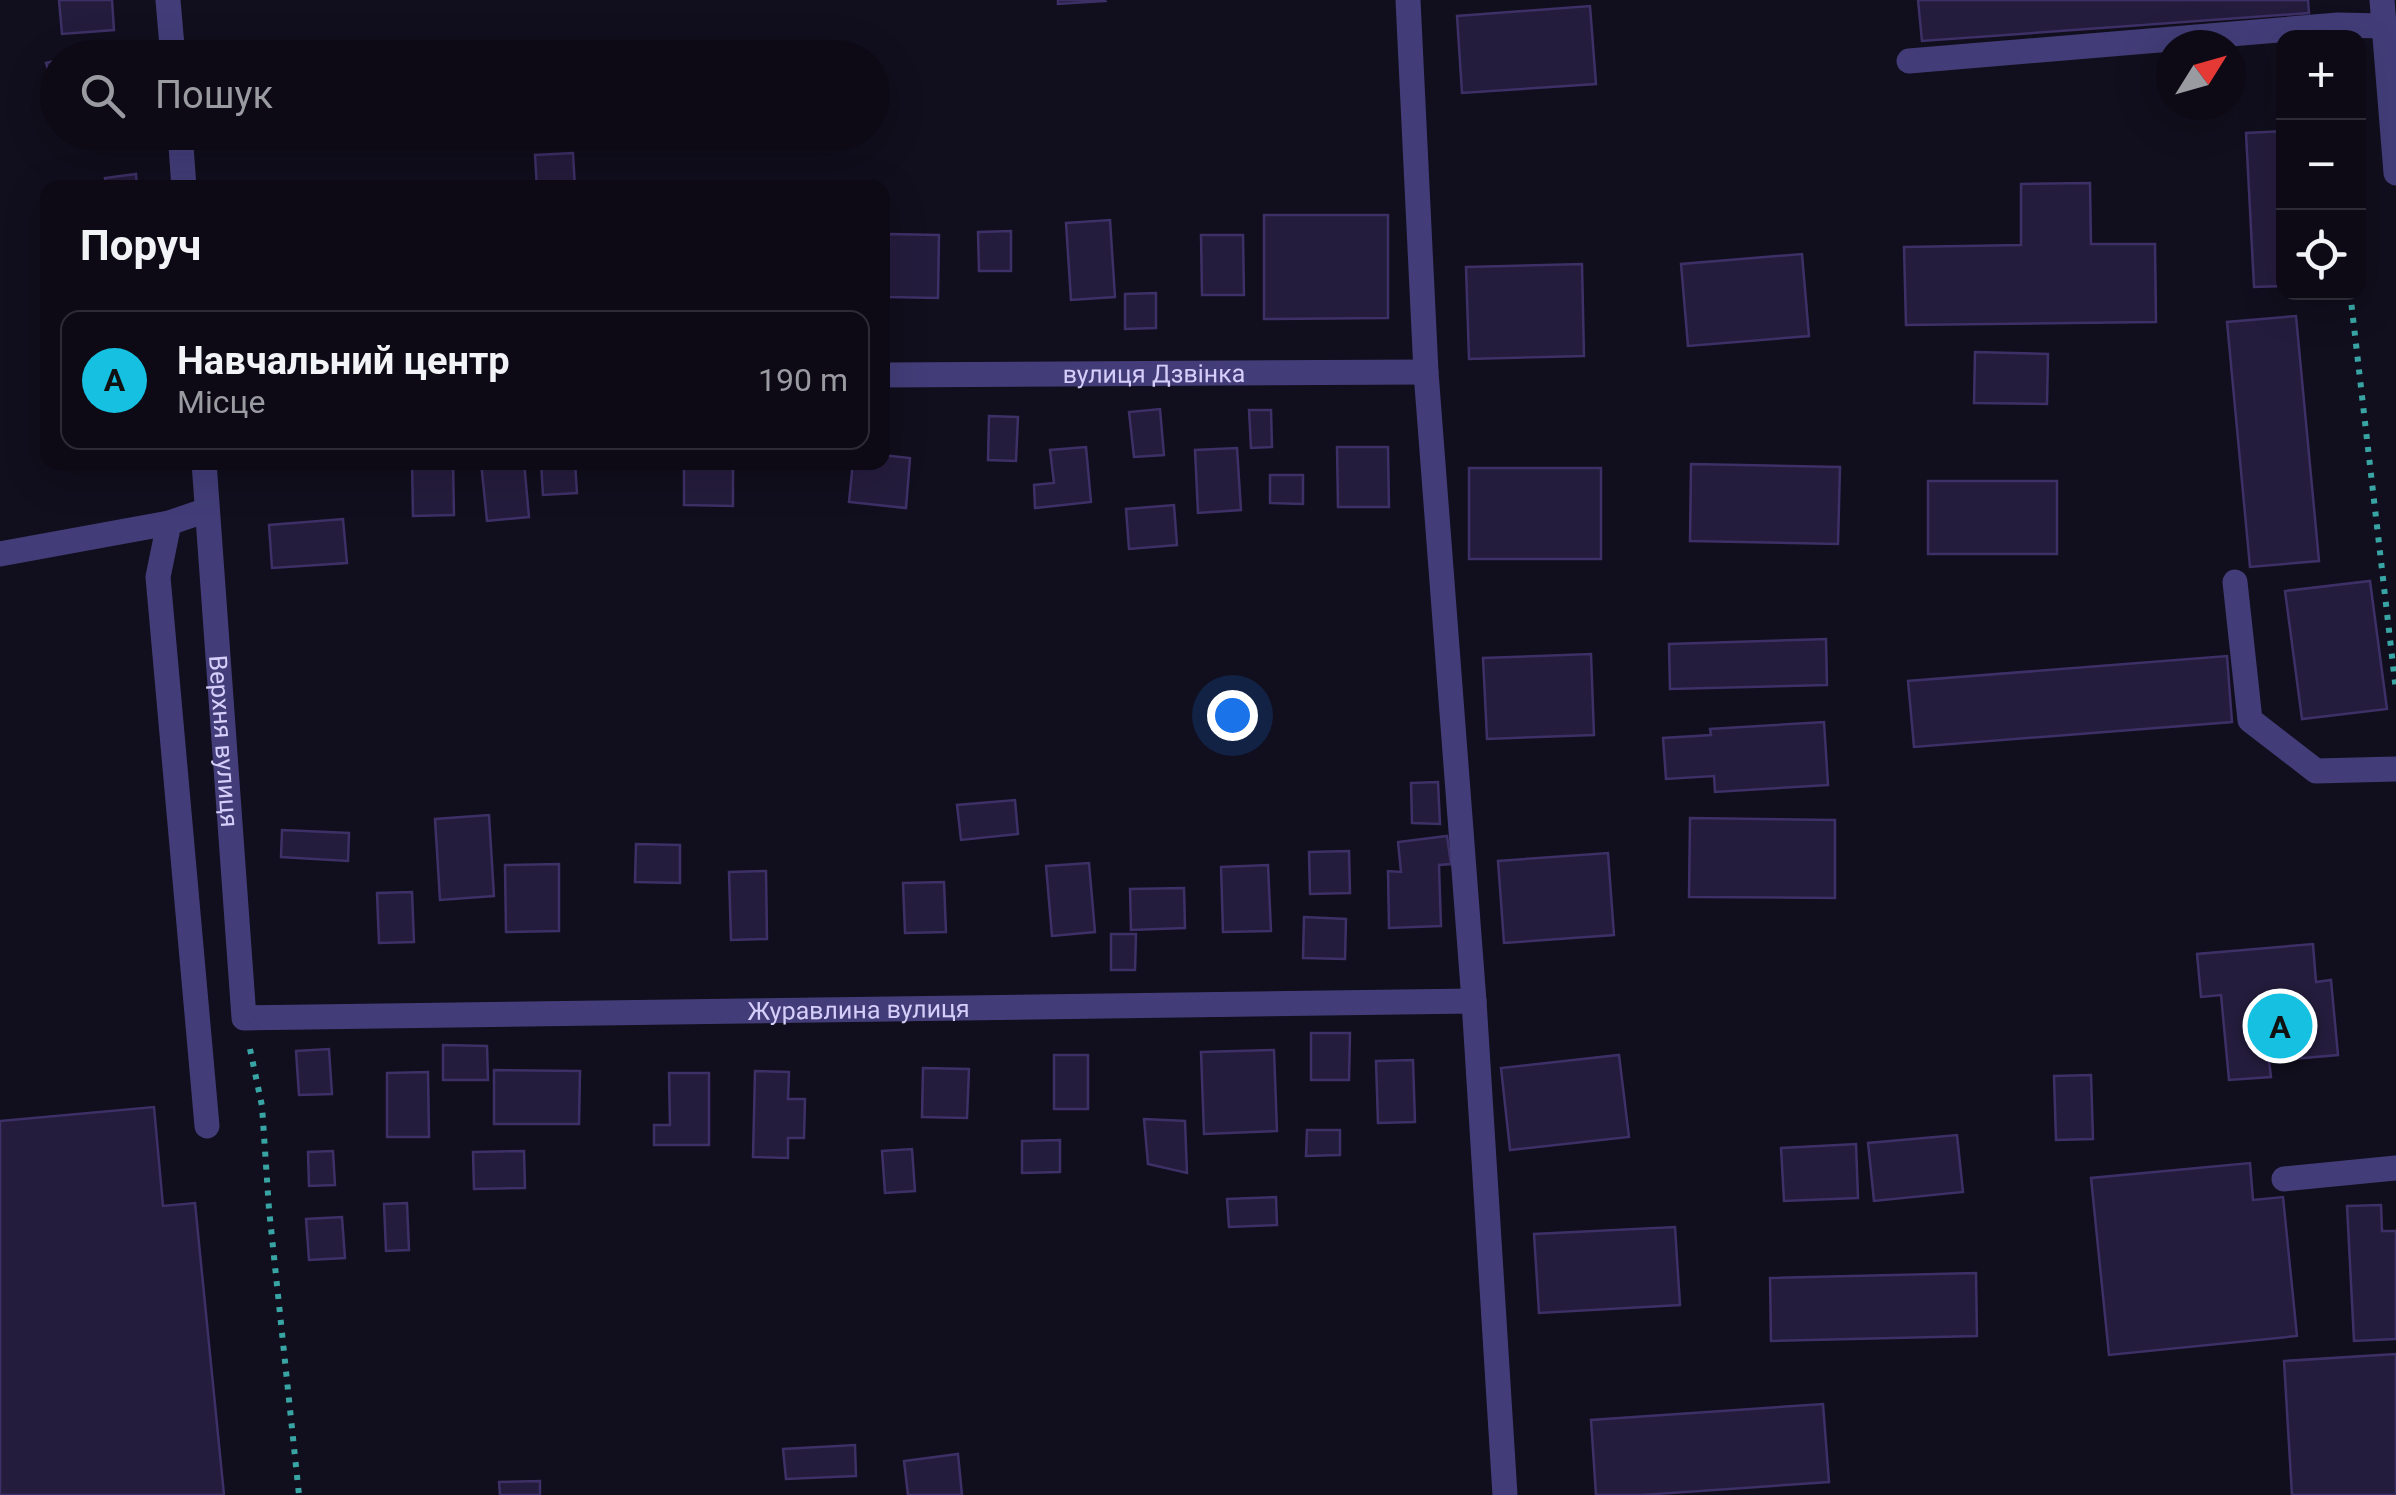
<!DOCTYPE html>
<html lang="uk">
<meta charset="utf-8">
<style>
body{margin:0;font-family:Roboto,sans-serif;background:#16131f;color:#f1f3f6}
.controls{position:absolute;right:30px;top:30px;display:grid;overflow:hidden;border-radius:20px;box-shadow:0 10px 40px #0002}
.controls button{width:90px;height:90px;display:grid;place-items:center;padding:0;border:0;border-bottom:2px solid #2d2b35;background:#0d0a16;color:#f1f3f6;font:50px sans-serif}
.compass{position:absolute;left:2156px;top:30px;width:90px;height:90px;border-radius:50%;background:#0d0a16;box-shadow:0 10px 40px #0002;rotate:53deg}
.you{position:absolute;left:1232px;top:715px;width:35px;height:35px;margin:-25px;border:8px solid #fff;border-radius:50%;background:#1a73e8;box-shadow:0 0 0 15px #1a73e833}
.badge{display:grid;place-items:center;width:65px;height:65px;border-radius:50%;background:#15c0e0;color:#111;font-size:32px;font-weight:700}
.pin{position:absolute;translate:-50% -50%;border:5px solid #fff;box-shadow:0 2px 10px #0006}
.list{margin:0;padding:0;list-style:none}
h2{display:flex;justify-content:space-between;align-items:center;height:130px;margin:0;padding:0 40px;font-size:42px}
h2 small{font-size:32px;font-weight:400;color:#9a9aa1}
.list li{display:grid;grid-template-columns:65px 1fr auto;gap:30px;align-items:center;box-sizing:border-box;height:140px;margin:0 20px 20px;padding:0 20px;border:2px solid #2d2b35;border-radius:20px}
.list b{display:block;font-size:38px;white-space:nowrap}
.list p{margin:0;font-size:32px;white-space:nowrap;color:#9a9aa1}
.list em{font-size:32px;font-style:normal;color:#9a9aa1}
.icon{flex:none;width:55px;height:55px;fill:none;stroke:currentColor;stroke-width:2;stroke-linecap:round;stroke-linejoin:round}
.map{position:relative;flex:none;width:2396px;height:1495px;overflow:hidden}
.search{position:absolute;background:#0d0a16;box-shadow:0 10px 40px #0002;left:40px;top:40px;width:850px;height:110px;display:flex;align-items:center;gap:25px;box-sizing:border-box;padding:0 35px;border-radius:55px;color:#9a9aa1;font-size:38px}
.panel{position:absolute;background:#0d0a16;box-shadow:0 10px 40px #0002;left:40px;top:180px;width:850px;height:290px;border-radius:20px}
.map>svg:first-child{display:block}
.building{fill:#241c3c;stroke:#3d3066;stroke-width:2.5}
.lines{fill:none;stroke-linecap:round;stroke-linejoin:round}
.path{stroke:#38a5a4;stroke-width:6;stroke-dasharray:5 8;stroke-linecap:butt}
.minor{stroke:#423d78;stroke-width:25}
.labels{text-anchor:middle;stroke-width:9;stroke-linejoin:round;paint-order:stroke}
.street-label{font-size:25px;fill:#d6cefa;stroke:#110e1d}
</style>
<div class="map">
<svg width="2396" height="1495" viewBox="0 0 2396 1495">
<rect width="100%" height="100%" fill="#110e1d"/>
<!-- building -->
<path class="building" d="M59,0H112L114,30L62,34Z
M1058,0H1104L1105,1L1058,4Z
M1918,0H2308L2309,13L1922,41Z
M1590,6L1596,84L1462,93L1457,16Z
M92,49L95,58H64Z
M58,60V100L46,63Z
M2284,131V286L2254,287L2246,133Z
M573,153L575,188H537L535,155Z
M136,174L137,188H107L105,178Z
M2090,183L2091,244H2155L2156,322L1906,325L1904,247L2021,245V184Z
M1264,215H1388V318L1264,319Z
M1110,220L1115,297L1071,300L1066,223Z
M1011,231V271H979L978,232Z
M889,234L939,235L938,298L888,297Z
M1201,235H1243L1244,295H1202Z
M1802,254L1809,336L1688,346L1681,264Z
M1582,264L1584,356L1469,359L1466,267Z
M1156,293V328L1125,329V294Z
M2296,316L2319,561L2250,567L2227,322Z
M1975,352L2048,354L2047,404L1974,403Z
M1160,409L1164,455L1134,457L1129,412Z
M1249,410H1271L1272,447L1251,448Z
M989,416L1018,417L1016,461L988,460Z
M1086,447L1091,502L1035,508L1034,485L1054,483L1050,450Z
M1337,447H1388L1389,507H1338Z
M1237,448L1241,510L1198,513L1195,450Z
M882,455L910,458L906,508L849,502L853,462H882Z
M412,462H453L454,515L413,516Z
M481,462H524L529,517L487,521Z
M541,462H575L577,493L543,495Z
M684,462H733V506L684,505Z
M1691,464L1840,467L1838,544L1690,541Z
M1469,468H1601V559H1469Z
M1270,475H1303V504L1270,503Z
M1928,481H2057V554H1928Z
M1174,505L1177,545L1129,549L1126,509Z
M343,519L347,563L272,568L269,525Z
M2370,581L2387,709L2302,719L2285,591Z
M1826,639L1827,685L1670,689L1669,644Z
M1591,654L1594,735L1487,739L1483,658Z
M2227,656L2232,722L1914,747L1908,681Z
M1824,722L1828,785L1715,792L1714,776L1666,779L1663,738L1711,735L1710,729Z
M1438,782L1440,824L1412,823L1411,783Z
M1015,800L1018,834L961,840L957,805Z
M489,815L494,896L440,900L435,819Z
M1690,818L1835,820V898L1689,897Z
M282,830L349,833L348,861L281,857Z
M1447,836L1451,864L1439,865L1441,926L1389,928L1388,871L1401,872L1398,842Z
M636,844L680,845V883L635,882Z
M1349,851L1350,893L1310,894L1309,852Z
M1608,853L1614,935L1504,943L1498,861Z
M1089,863L1095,932L1052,936L1046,866Z
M559,864V931L506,932L505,865Z
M1268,865L1271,931L1223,932L1221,867Z
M766,871L767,939L731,940L729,872Z
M944,882L946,932L905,933L903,883Z
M1184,888L1185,928L1131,930L1130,889Z
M412,892L414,942L379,943L377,893Z
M1304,917L1346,919L1345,959L1303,958Z
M1111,934H1136L1135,970H1111Z
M2313,944L2316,982L2331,980L2338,1055L2269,1061L2271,1077L2229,1080L2221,995L2201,997L2197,954Z
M1311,1033H1350L1349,1080H1311Z
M443,1045L487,1046L488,1080H443Z
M329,1049L332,1094L299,1095L296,1051Z
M1274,1050L1277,1131L1204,1134L1201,1052Z
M1054,1055H1088V1109H1054Z
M1619,1055L1629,1137L1510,1150L1501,1068Z
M1413,1060L1415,1122L1378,1123L1376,1061Z
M923,1068L969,1069L967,1118L922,1117Z
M494,1070L580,1071L579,1124H494Z
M755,1071L789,1072L788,1099H805L804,1138H788V1158L753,1157Z
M428,1072L429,1137H387V1073Z
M669,1073H709V1145H654V1125H670Z
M2091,1075L2093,1139L2056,1140L2054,1076Z
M154,1107L163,1206L195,1203L224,1495H0V1121Z
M1144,1119L1185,1121L1187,1173L1148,1164Z
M1307,1130H1340V1155L1306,1156Z
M1957,1135L1963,1192L1874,1201L1868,1143Z
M1060,1140V1172L1022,1173V1141Z
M1856,1144L1858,1198L1784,1201L1781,1148Z
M912,1149L915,1191L885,1193L882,1151Z
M333,1151L335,1185L309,1186L308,1152Z
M524,1151L525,1188L474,1189L473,1152Z
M2250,1163L2253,1200L2283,1197L2297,1336L2109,1355L2091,1178Z
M1276,1197L1277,1225L1229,1227L1227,1199Z
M407,1203L409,1250L386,1251L384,1204Z
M2381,1205L2382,1231H2396V1339L2354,1341L2347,1206Z
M342,1217L345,1258L309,1260L306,1219Z
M1675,1227L1680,1305L1539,1313L1534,1234Z
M1976,1273L1977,1336L1771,1341L1770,1278Z
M2396,1354V1495H2292L2284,1361Z
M1823,1404L1829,1482L1642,1495H1596L1591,1420Z
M855,1445L856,1476L786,1479L783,1449Z
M958,1454L962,1495H908L904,1461Z
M540,1481V1495H500L499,1482Z"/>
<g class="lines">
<!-- path -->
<path class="path" d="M2350,292L2396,691
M250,1049L262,1106L269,1209L299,1495"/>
<!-- minor -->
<g class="minor">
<path d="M168,0L173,58"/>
<path d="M1408,0L1426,372L1474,1001L1505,1495"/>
<path d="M2382,0L2396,173"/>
<path d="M1909,61L2338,25L2384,26"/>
<path d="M180,132L184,188"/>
<path id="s1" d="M882,375L1426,372"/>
<path id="s2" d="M204,462L244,1018L1474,1001"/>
<path d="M169,523L158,577L207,1126"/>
<path d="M0,554L169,523L207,510"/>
<path d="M2235,582L2250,720L2316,771L2396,769"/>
<path d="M2284,1179L2396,1168"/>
</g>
</g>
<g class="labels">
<!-- street labels -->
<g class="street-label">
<text dy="9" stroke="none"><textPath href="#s1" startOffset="272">вулиця Дзвінка</textPath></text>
<text dy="9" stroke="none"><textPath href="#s2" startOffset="280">Верхня вулиця</textPath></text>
<text dy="9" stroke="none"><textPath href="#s2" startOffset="1172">Журавлина вулиця</textPath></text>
</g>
</g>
</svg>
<div class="controls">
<button>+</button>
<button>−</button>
<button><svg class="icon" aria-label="locate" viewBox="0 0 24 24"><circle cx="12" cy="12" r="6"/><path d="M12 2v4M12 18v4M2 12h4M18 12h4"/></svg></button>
</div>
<svg class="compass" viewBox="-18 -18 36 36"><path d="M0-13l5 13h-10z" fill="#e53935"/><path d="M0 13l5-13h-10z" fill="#9a9aa1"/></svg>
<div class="you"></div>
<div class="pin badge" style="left:2280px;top:1026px">A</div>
<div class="search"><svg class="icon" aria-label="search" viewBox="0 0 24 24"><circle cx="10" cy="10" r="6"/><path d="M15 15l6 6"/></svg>Пошук</div>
<section class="panel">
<h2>Поруч<small></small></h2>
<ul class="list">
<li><span class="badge">A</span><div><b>Навчальний центр</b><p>Місце</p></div><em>190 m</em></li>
</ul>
</section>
</div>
